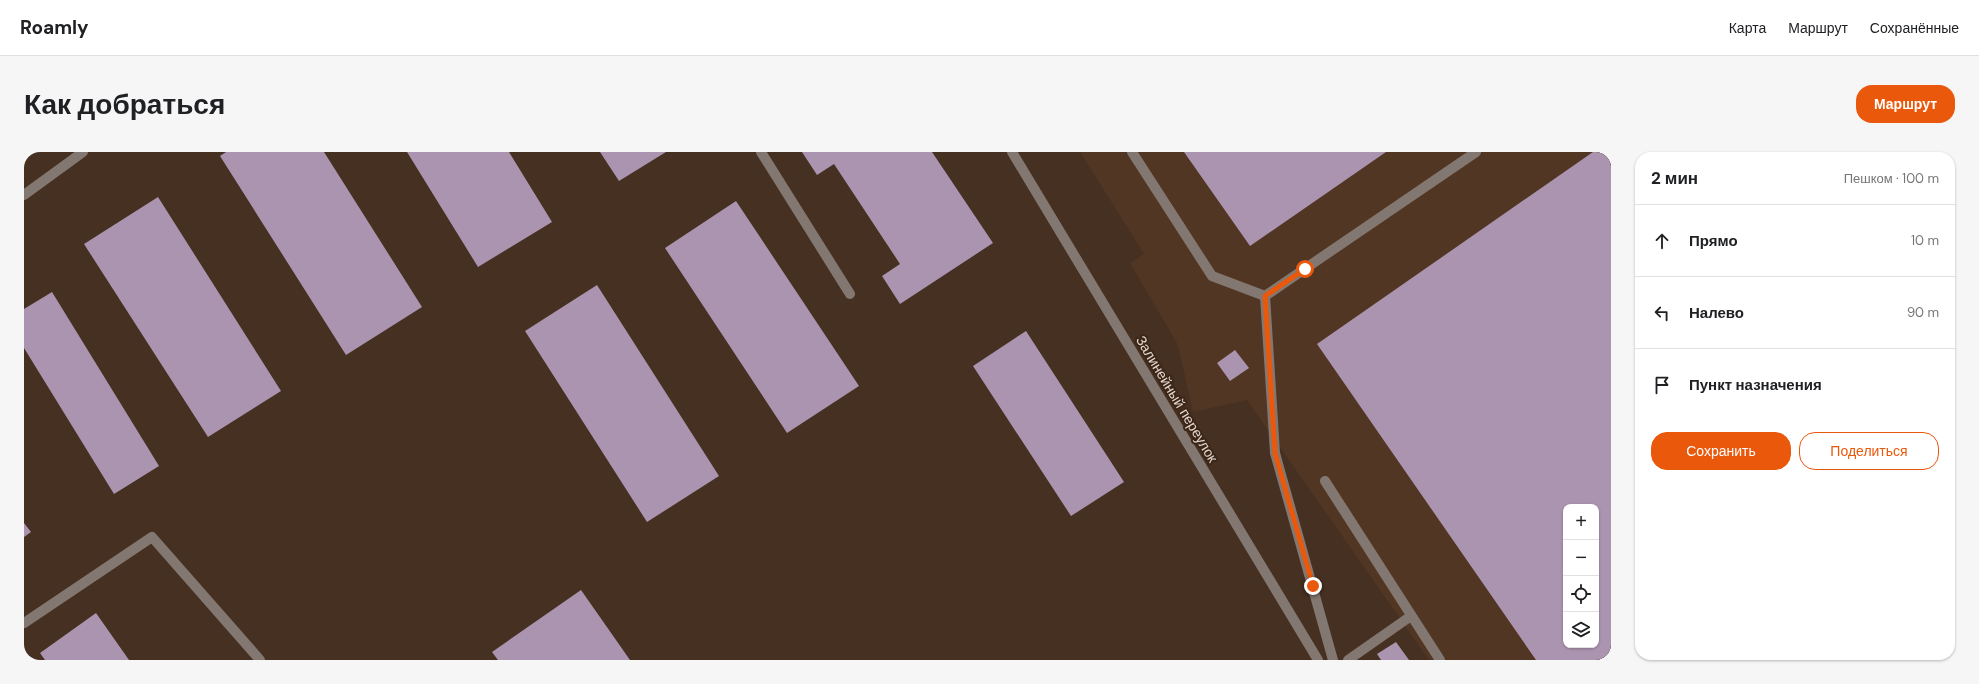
<!DOCTYPE html>
<html lang="ru">
<meta charset="utf-8">
<style>
body{margin:0;font-family:"DM Sans",sans-serif;background:#f6f6f6;color:#202124}
.controls{position:absolute;right:12px;bottom:12px;display:grid;overflow:hidden;border-radius:8px;box-shadow:0 1px 3px #0004}
.controls button{width:36px;height:36px;display:grid;place-items:center;padding:0;border:0;border-bottom:1px solid #e0e0e0;background:#fff;color:#202124;font:20px sans-serif}
.stop{position:absolute;width:12px;height:12px;margin:-9px;border:3px solid #ea580c;border-radius:50%;background:#fff}
.stop.end{background:#ea580c;border-color:#fff;box-shadow:0 1px 4px #0008}
.list{margin:0;padding:0;list-style:none}
h2{display:flex;justify-content:space-between;align-items:center;height:52px;margin:0;padding:0 16px;font-size:17px}
h2 small{font-size:13px;font-weight:400;color:#757577}
.list li{display:grid;grid-template-columns:26px 1fr auto;gap:12px;align-items:center;box-sizing:border-box;height:72px;padding:0 16px;border-top:1px solid #e0e0e0}
.list b{display:block;font-size:15px;white-space:nowrap}
.list em{font-size:13px;font-style:normal;color:#757577}
.actions{display:flex;gap:8px;padding:12px 16px}
.actions a{flex:1;padding:9px 0;border:1px solid #ea580c;border-radius:16px;text-align:center;font-size:14px;color:#ea580c}
.actions .main{background:#ea580c;color:#fff}
.icon{flex:none;width:22px;height:22px;fill:none;stroke:currentColor;stroke-width:2;stroke-linecap:round;stroke-linejoin:round}
.map{position:relative;flex:none;width:1587px;height:508px;overflow:hidden;border-radius:16px}
header{display:flex;align-items:center;gap:24px;box-sizing:border-box;height:56px;padding:0 20px;background:#fff;border-bottom:1px solid #e0e0e0}
header strong{font-size:19px}
nav{display:flex;gap:22px;margin-inline-start:auto;font-size:14px}
.intro{display:flex;align-items:center;justify-content:space-between;box-sizing:border-box;height:96px;padding:0 24px}
h1{margin:0;font-size:28px}
.button{padding:10px 18px;border-radius:16px;background:#ea580c;color:#fff;font-size:14px;font-weight:700}
main{display:flex;gap:24px;padding:0 24px}
aside{flex:1;background:#fff;border-radius:16px;box-shadow:0 1px 3px #0004}
.map>svg:first-child{display:block}
.built{fill:#513623;fill-rule:evenodd}
.building{fill:#ab94af;fill-rule:evenodd}
.lines{fill:none;stroke-linecap:round;stroke-linejoin:round}
.minor{stroke:#837871;stroke-width:10}
.route{stroke:#ea580c;stroke-width:5}
.labels{text-anchor:middle;stroke-width:4;stroke-linejoin:round;paint-order:stroke}
.street-label{font-size:14px;fill:#e5d7ce;stroke:#3b2618}
</style>
<header>
<strong>Roamly</strong>
<nav><a>Карта</a><a>Маршрут</a><a>Сохранённые</a></nav>
</header>
<div class="intro"><h1>Как добраться</h1><a class="button">Маршрут</a></div>
<main>
<div class="map">
<svg width="1587" height="508" viewBox="0 0 1587 508">
<rect width="100%" height="100%" fill="#463022"/>
<!-- built -->
<path class="built" d="M1056,0H1587V508H1405L1223,248L1169,260L1154,193L1106,111L1120,102ZM1542,355H1572V493H1542Z"/>
<!-- building -->
<path class="building" d="M0,0H9L0,6Z
M202,0H300L398,155L322,203L196,4Z
M383,0H485L528,70L454,115Z
M576,0H642L595,29Z
M778,0H908L969,91L876,152L858,124L876,112L810,12L793,23Z
M1160,0H1362L1226,94Z
M1569,0H1587V502L1578,508H1512L1293,192ZM1542,355H1572V493H1542Z
M134,45L257,239L184,285L60,92Z
M712,49L835,234L763,281L641,96Z
M573,133L695,324L623,370L501,179Z
M28,140L135,314L90,342L0,196V157Z
M1002,179L1100,330L1047,364L949,214Z
M1211,198L1225,216L1206,229L1193,211Z
M0,371L7,380L0,385Z
M557,438L606,508H474L468,500Z
M72,461L105,508H21L16,501Z
M1372,490L1385,508H1357L1353,502Z"/>
<g class="lines">
<!-- minor -->
<path class="minor" d="M737,0L826,142
M988,0L1294,508
M1108,0L1188,124L1241,144
M0,43L59,0
M1241,144L1251,301L1309,508
M1241,144L1452,0
M1301,329L1416,508
M0,471L128,385L236,508
M1324,508L1387,464"/>
</g>
<g class="lines">
<!-- route -->
<path class="route" d="M1281,117L1241,144L1251,301L1289,434"/>
</g>
<g class="labels">
<!-- street labels -->
<g class="street-label">
<text transform="translate(1153 247) rotate(59)" y="5">Залинейный переулок</text>
</g>
</g>
</svg>
<div class="controls">
<button>+</button>
<button>−</button>
<button><svg class="icon" aria-label="locate" viewBox="0 0 24 24"><circle cx="12" cy="12" r="6"/><path d="M12 2v4M12 18v4M2 12h4M18 12h4"/></svg></button>
<button><svg class="icon" aria-label="layers" viewBox="0 0 24 24"><path d="M12 4l9 5-9 5-9-5zM3 14l9 5 9-5"/></svg></button>
</div>
<div class="stop" style="left:1281px;top:117px"></div>
<div class="stop end" style="left:1289px;top:434px"></div>
</div>
<aside>
<h2>2 мин<small>Пешком · 100 m</small></h2>
<ul class="list">
<li><svg class="icon" aria-label="ahead" viewBox="0 0 24 24"><path d="M12 20V5M6 11l6-6 6 6"/></svg><div><b>Прямо</b></div><em>10 m</em></li>
<li><svg class="icon" aria-label="left" viewBox="0 0 24 24"><path d="M17 20v-9H6M10 6l-5 5 5 5"/></svg><div><b>Налево</b></div><em>90 m</em></li>
<li><svg class="icon" aria-label="arrive" viewBox="0 0 24 24"><path d="M6 21V4h12l-3 4 3 4H6"/></svg><div><b>Пункт назначения</b></div></li>
</ul>
<div class="actions"><a class="main">Сохранить</a><a>Поделиться</a></div>
</aside>
</main>
